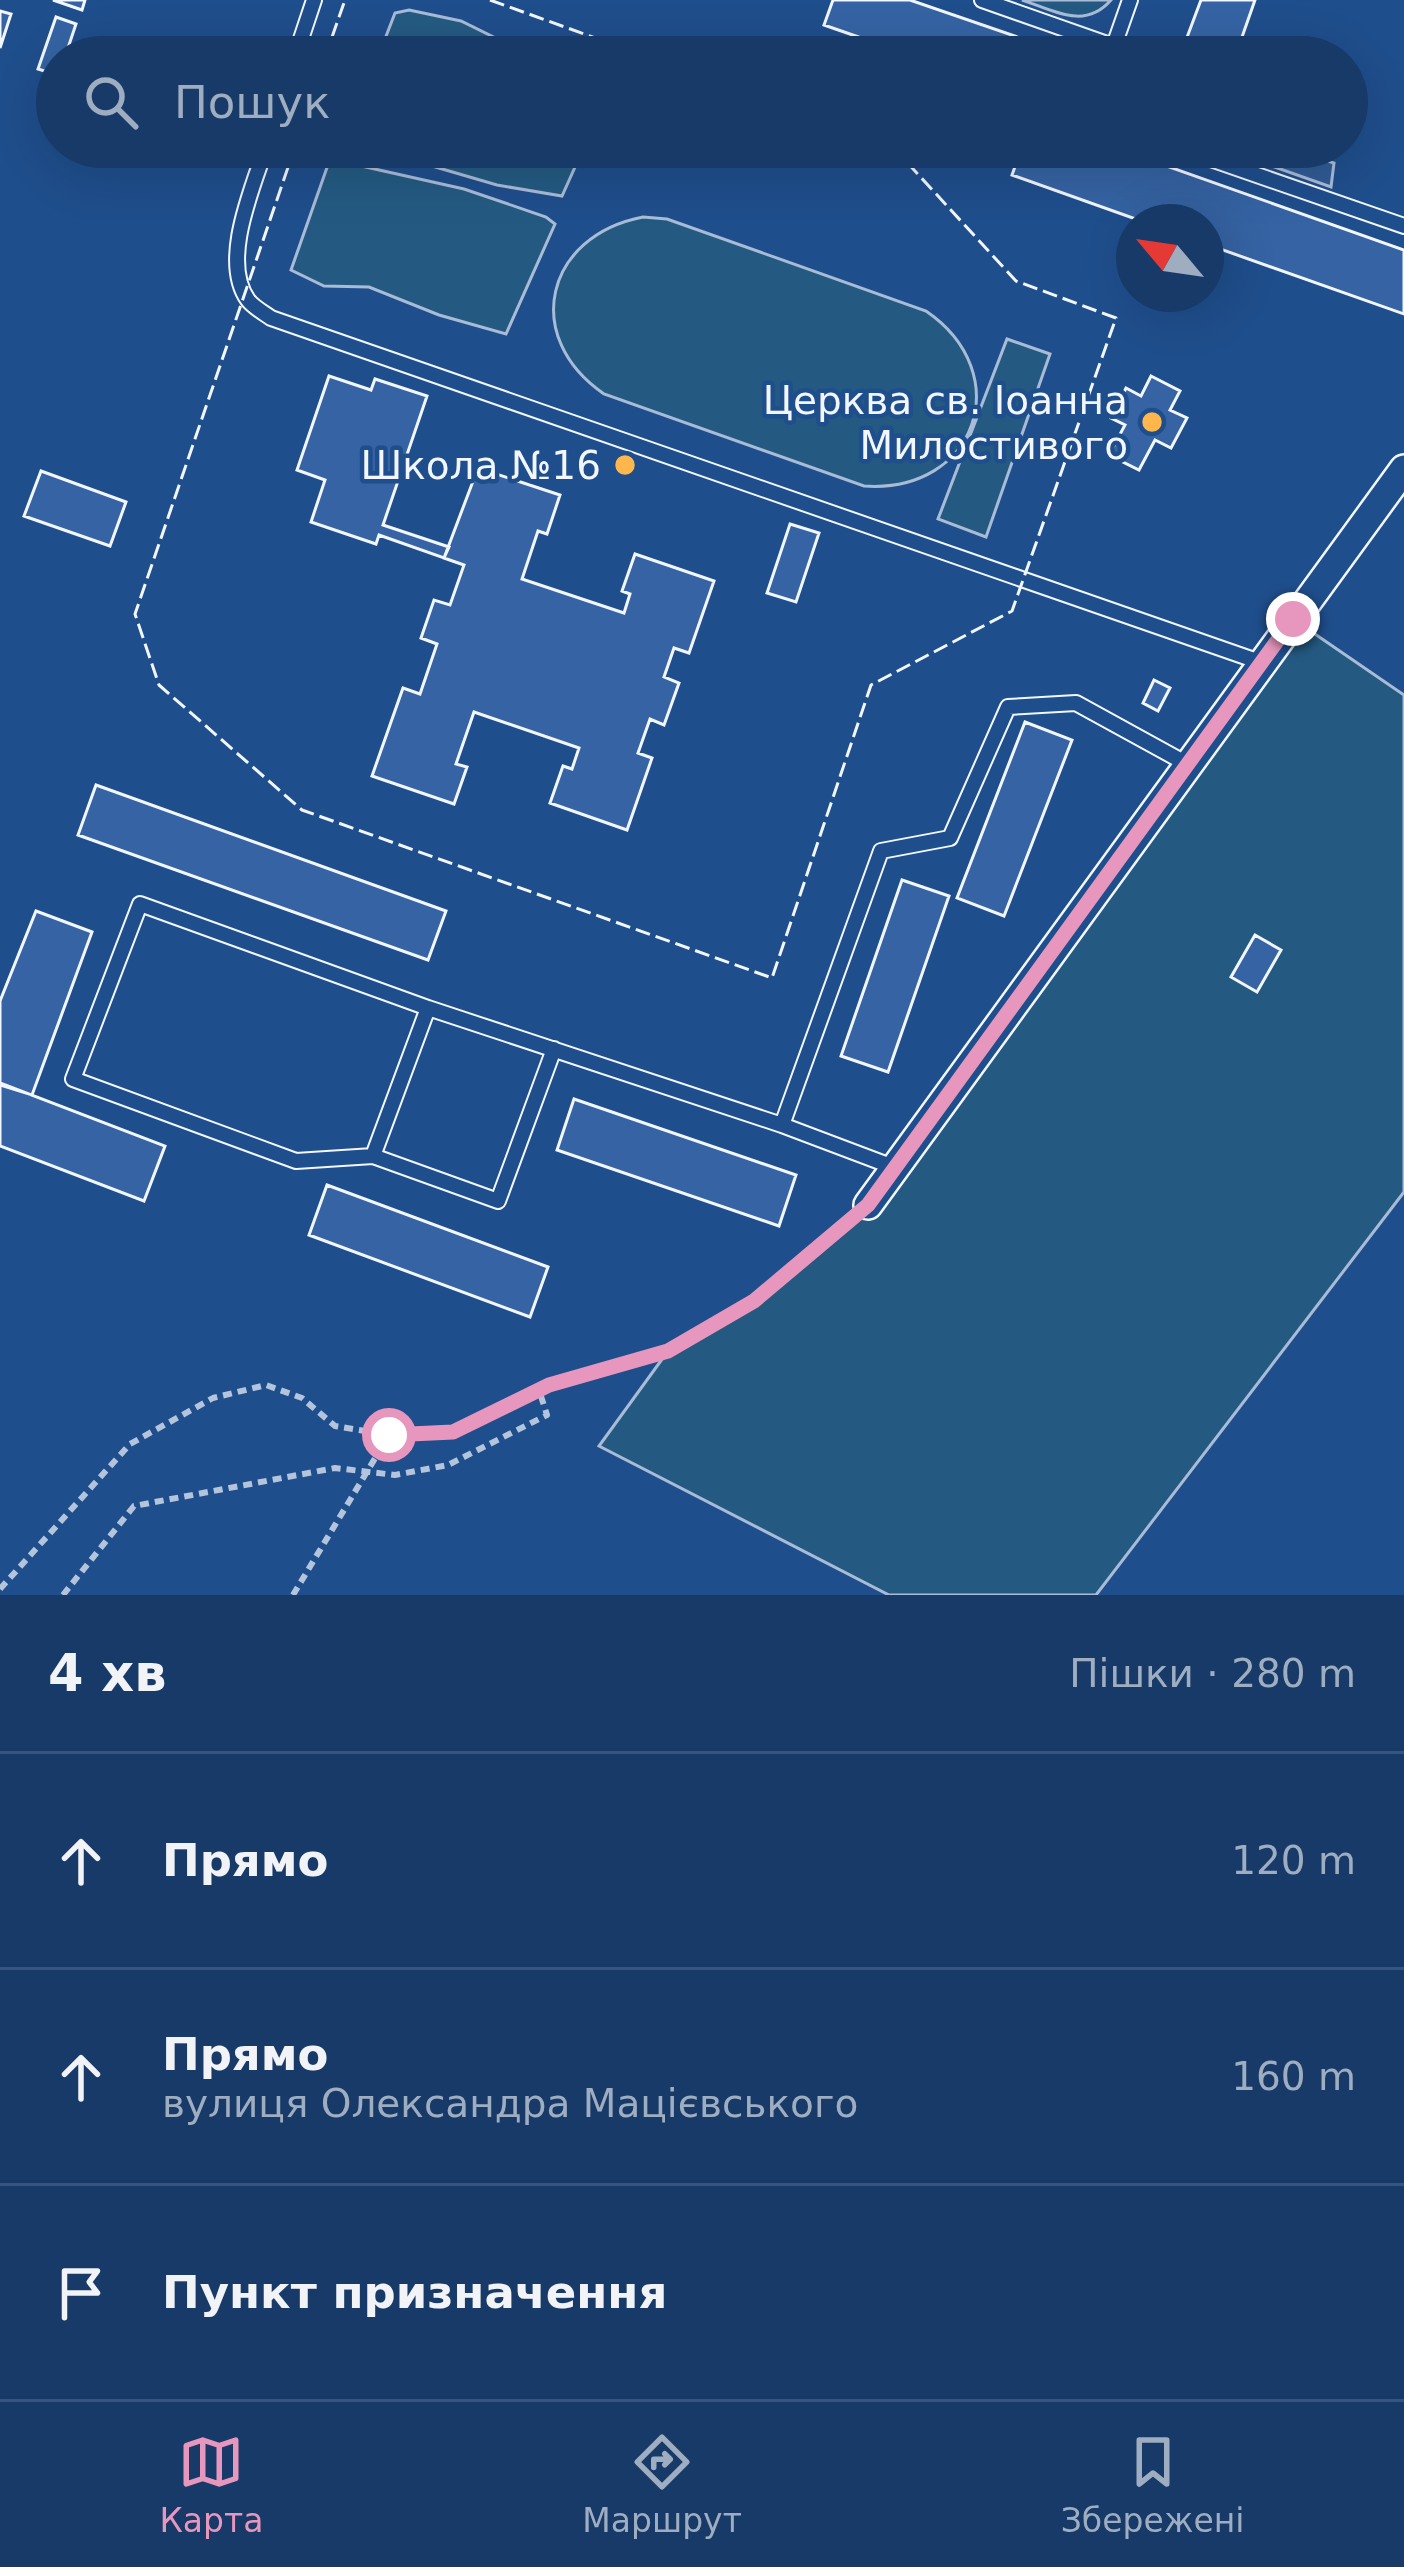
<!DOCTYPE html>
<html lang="uk">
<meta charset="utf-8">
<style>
body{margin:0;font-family:"DejaVu Sans",sans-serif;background:#20416f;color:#f1f3f6}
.compass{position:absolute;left:1116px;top:204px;width:108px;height:108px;border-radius:50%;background:#173a69;box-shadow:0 12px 48px #0002;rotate:299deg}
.stop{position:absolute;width:36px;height:36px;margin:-27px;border:9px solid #e797bd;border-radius:50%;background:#fff}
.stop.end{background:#e797bd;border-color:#fff;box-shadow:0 3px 12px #0008}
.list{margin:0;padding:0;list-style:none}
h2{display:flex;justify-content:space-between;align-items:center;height:156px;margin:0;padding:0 48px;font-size:51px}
h2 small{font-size:39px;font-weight:400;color:#9eadc0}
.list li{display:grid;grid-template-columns:78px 1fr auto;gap:36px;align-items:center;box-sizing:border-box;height:216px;padding:0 48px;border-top:3px solid #36547d}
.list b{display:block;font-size:45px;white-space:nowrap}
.list p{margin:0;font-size:39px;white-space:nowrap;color:#9eadc0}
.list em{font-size:39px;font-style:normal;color:#9eadc0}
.icon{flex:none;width:66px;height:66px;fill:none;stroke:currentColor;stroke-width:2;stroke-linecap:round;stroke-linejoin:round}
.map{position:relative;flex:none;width:1404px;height:1595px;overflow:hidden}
.search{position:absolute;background:#173a69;box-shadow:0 12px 48px #0002;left:36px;right:36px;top:36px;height:132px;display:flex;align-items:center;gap:30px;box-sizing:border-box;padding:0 42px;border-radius:66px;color:#9eadc0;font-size:45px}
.sheet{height:804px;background:#173a69}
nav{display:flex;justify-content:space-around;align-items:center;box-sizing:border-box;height:168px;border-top:3px solid #36547d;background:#173a69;font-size:33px;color:#9eadc0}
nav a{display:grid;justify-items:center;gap:6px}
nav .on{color:#e797bd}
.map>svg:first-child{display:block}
.green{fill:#245a82;stroke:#a8bbd7;stroke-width:3}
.parking{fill:#305b95;stroke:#a8bbd7;stroke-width:3}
.building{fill:#3563a3;stroke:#f2f6ff;stroke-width:3}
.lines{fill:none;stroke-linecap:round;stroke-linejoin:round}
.lane-casing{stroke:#f2f6ff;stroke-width:18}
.street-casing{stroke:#f2f6ff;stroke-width:32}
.path{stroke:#b3c4dc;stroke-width:6;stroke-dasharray:9 6;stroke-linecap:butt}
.lane{stroke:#1f4e8c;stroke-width:14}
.street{stroke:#1f4e8c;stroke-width:27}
.fence{stroke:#f2f6ff;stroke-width:3;stroke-dasharray:15 6;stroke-linecap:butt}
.route{stroke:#e797bd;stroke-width:15}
.poi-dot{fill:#ffb74d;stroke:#1f4e8c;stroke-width:4.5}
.labels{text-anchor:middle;stroke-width:9;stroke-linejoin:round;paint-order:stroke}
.poi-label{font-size:39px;fill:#f2f6ff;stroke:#1f4e8c;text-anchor:end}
</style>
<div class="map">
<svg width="1404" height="1595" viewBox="0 0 1404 1595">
<rect width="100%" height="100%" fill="#1f4e8c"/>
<!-- green -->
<path class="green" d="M1022,0H1111C1085,30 1055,11 1022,0Z
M409,10L461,21L534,57H378L395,13Z
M333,147H584L562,196L497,185L408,159Z
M330,159L464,189L546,217L555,224L506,334L439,315L369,287L324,286L291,270Z
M643,217L667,219L926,311C1018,374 976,494 864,486L604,394C521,337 545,236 643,217Z
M1007,339L1050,354L986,537L938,519Z
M1293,619L1404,695V1192L1096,1595H889L599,1446L668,1351L754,1301L868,1205Z"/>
<!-- parking -->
<path class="parking" d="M1218,147H1285L1334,163L1331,187Z"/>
<!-- building -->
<path class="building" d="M53,0H85L82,10Z
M833,0H910L1061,52L1060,57H916L824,25Z
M1201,0H1255L1235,57H1208L1183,48Z
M0,11L11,14L0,48Z
M56,17L76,24L65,57H57V75L38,69Z
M1022,147H1113L1404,250V314L1206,244V222H1144L1012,175Z
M329,376L371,390L375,379L427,396L383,525L449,547L444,558L379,535L376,544L311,522L325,480L297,470Z
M1151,376L1180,391L1170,410L1187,418L1171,448L1155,440L1139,470L1109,455L1125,425L1111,418L1126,388L1141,396Z
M478,468L560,495L547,534L538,531L522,579L624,613L630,594L622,591L635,554L714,581L689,653L674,648L664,677L679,683L664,725L650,719L638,753L652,758L627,830L550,803L563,766L572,769L579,748L474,712L456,764L467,767L454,804L372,776L403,688L420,694L437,644L421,638L434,600L450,605L464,565L444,558Z
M41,471L126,502L110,546L24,516Z
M790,524L819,533L796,602L767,593Z
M1154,680L1170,688L1158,711L1143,703Z
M1025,722L1072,740L1004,916L957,898Z
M96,785L446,911L428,960L78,835Z
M902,880L949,896L888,1072L841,1056Z
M36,911L92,932L32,1095L0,1085V1001Z
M1255,935L1281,950L1257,992L1231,977Z
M0,1083L165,1146L144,1201L0,1146Z
M574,1099L796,1175L779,1226L557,1150Z
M327,1185L548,1267L530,1317L309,1235Z"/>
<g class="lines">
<!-- lane casing -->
<g class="lane-casing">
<path id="lane" d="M982,0L1113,46
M295,57L314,0
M1110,57L1130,0
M266,147C253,187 220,261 248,300C253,307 264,313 271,318L1260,662
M1176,147L1404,226
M428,1008L373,1156L296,1161L73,1079L140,904L428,1008L782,1125L896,1168
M782,1125L881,851L950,838L1008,707L1076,703L1187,764
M373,1156L498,1201L554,1049"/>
</g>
<!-- street casing -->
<g class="street-casing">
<path id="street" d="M868,1205L1404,469"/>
</g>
<!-- path -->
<path class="path" d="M0,1589L130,1444L213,1398L266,1385L302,1398L335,1426L389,1435L453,1432L549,1385L668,1351L754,1301L847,1223
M63,1595L134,1506L335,1468L395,1475L448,1465L547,1415L539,1390
M293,1595L389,1435"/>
<!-- lane -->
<use href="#lane" class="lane"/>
<!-- street -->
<use href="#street" class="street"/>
<!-- fence -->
<path class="fence" d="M490,0L648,57
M325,57L345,0
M295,147L135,614L159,685L302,810L772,978L871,685L1012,611L1116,318L1016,281L893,147"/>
</g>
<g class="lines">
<!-- route -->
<path class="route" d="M389,1435L453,1432L549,1385L668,1351L754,1301L868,1205L1293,619"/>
</g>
<!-- markers -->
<g class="poi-dot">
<circle cx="1152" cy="422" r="12"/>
<circle cx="625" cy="465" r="12"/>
</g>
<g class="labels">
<!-- poi labels -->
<g class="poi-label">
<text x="1128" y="414">Церква св. Іоанна<tspan x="1128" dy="45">Милостивого</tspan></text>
<text x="601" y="479">Школа №16</text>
</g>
</g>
</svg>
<svg class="compass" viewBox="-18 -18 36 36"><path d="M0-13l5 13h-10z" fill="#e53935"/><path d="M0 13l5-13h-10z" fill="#9eadc0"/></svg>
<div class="stop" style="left:389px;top:1435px"></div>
<div class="stop end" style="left:1293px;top:619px"></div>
<div class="search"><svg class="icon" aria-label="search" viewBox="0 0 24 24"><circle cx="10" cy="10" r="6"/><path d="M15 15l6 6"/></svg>Пошук</div>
</div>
<section class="sheet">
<h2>4 хв<small>Пішки · 280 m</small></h2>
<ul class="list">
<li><svg class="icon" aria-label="ahead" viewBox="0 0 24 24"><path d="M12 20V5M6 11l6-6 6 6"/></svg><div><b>Прямо</b></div><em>120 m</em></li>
<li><svg class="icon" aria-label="ahead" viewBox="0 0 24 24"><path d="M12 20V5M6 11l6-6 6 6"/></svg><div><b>Прямо</b><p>вулиця Олександра Мацієвського</p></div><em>160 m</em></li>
<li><svg class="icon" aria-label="arrive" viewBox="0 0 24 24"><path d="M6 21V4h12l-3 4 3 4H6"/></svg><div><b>Пункт призначення</b></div></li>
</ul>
</section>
<nav>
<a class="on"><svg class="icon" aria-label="map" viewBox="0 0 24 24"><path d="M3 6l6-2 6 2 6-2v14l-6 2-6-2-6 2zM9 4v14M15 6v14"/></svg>Карта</a>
<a><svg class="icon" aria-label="directions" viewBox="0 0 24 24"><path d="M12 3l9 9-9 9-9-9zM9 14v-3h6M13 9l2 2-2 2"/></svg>Маршрут</a>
<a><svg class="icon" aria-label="saved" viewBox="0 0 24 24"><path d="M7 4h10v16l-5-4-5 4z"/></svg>Збережені</a>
</nav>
